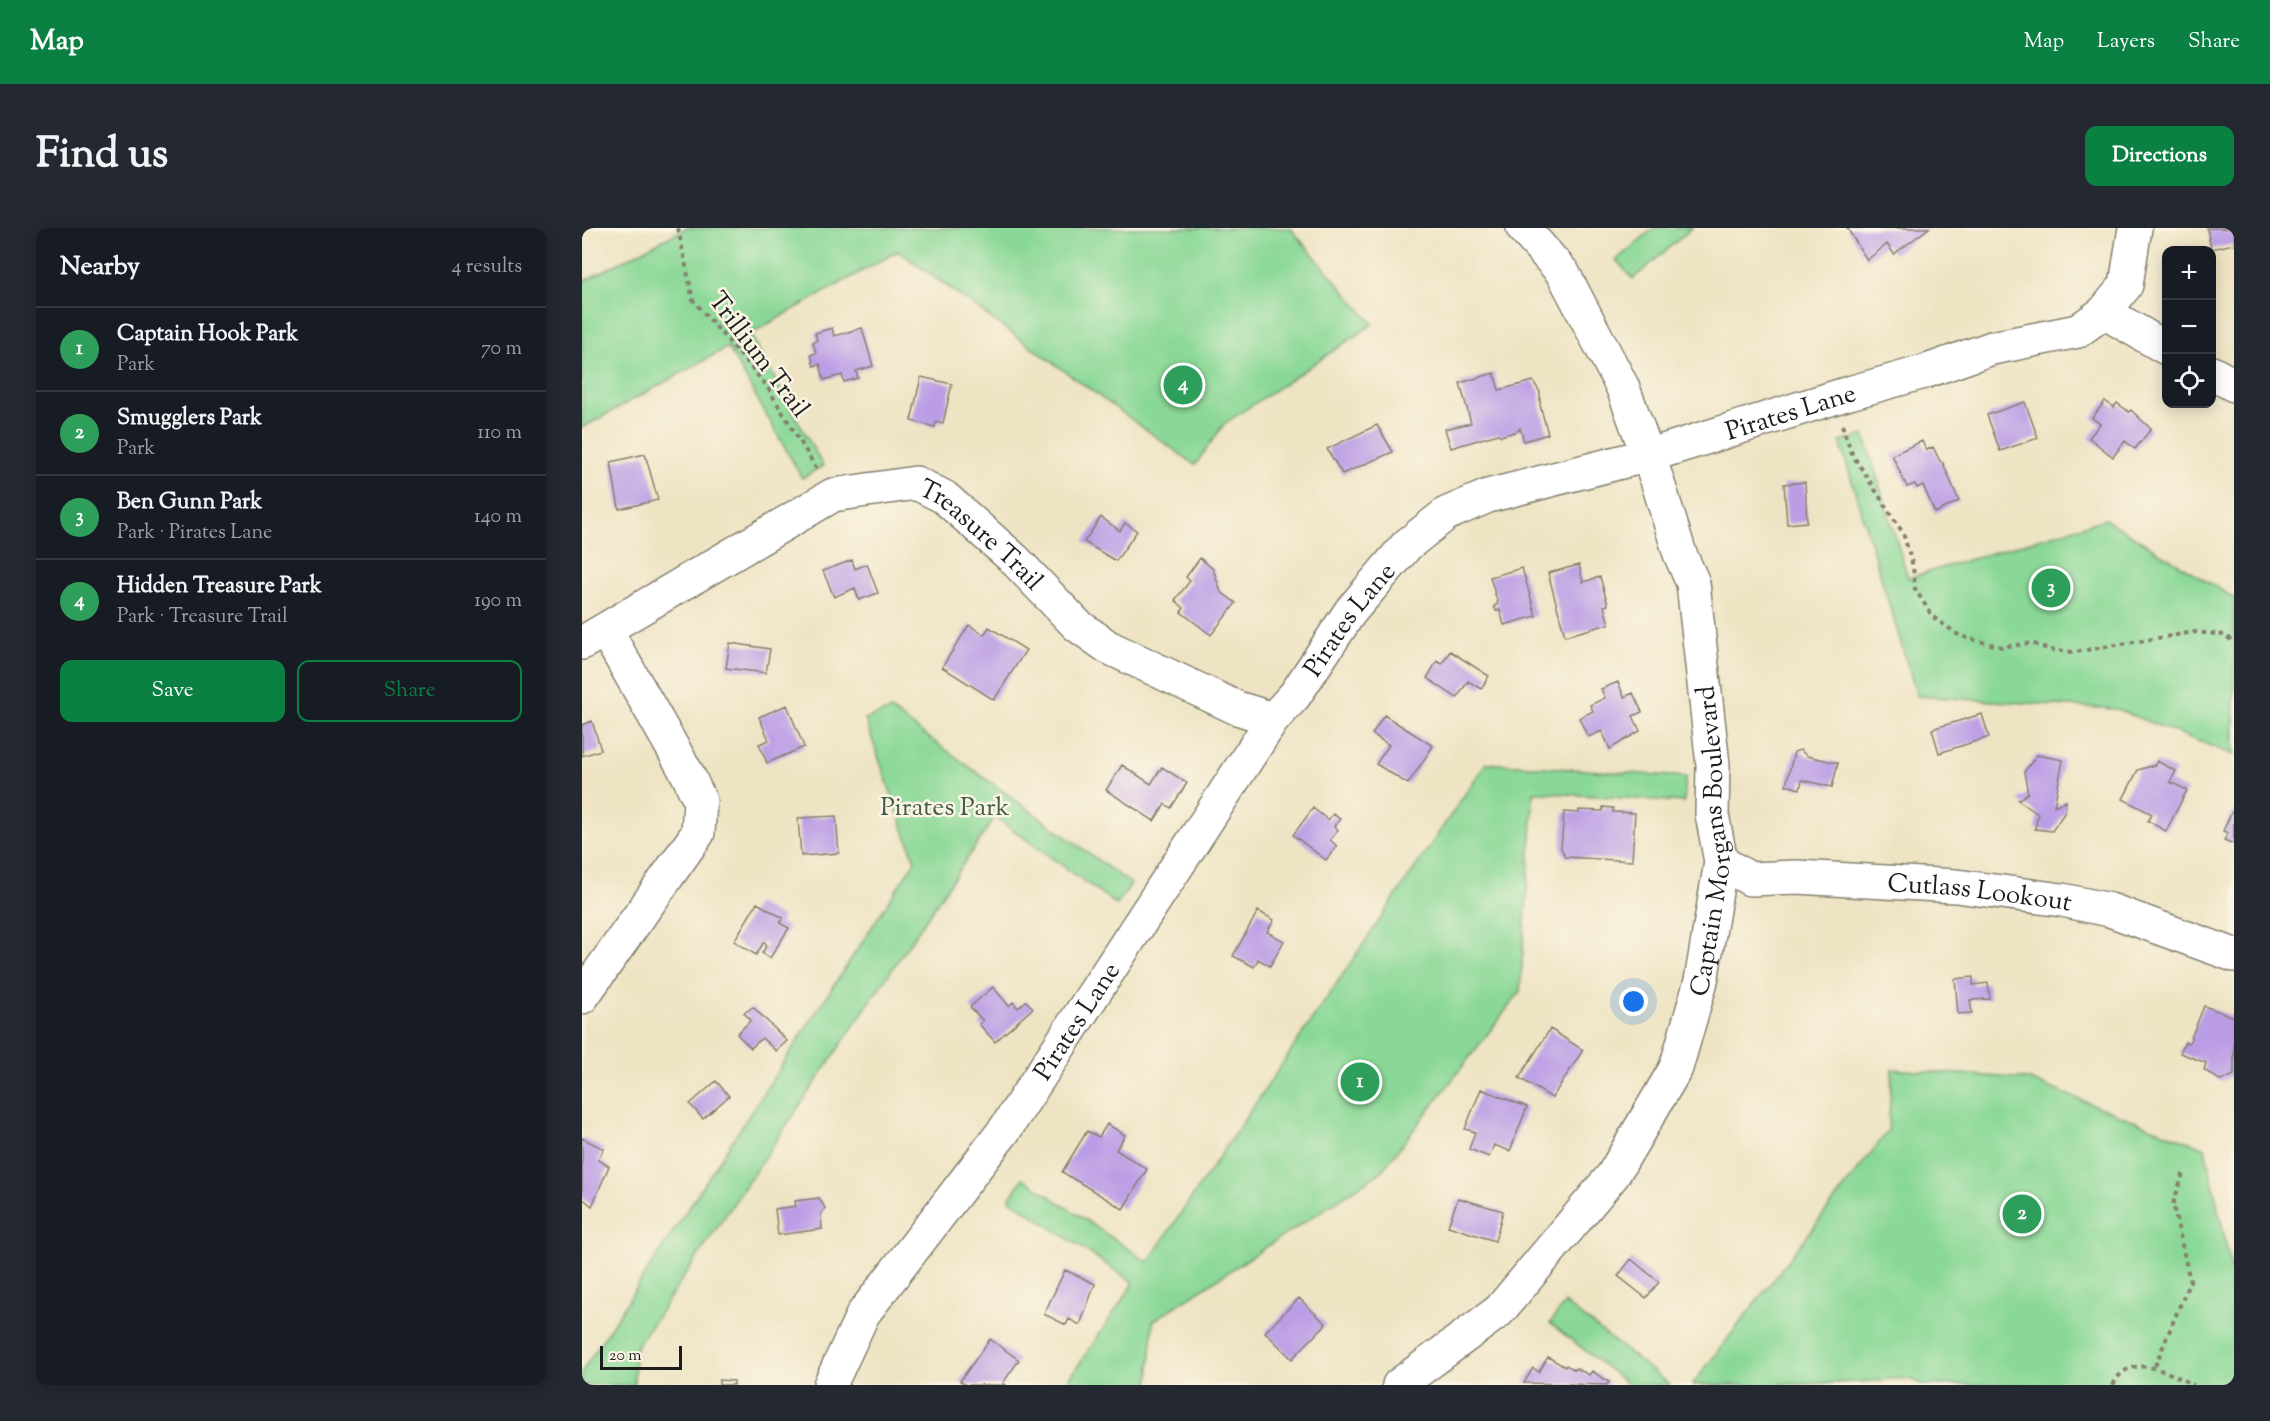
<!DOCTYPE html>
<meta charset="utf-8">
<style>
body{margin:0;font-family:"Sorts Mill Goudy",serif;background:#242831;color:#f1f3f6}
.controls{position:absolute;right:18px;top:18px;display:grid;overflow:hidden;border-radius:12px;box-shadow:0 3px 15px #0003}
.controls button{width:54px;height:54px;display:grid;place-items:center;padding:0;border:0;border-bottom:2px solid #363941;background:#171b24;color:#f1f3f6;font:30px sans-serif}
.scale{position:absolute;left:18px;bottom:15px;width:82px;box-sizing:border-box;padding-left:6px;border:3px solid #1c1c1c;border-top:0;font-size:16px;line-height:21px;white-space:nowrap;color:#1c1c1c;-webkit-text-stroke:4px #fcf5e5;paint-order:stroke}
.you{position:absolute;left:1052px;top:774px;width:21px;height:21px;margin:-15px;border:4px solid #fff;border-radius:50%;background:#1a73e8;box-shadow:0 0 0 9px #1a73e833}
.badge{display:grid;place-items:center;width:39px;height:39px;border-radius:50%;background:#0b8043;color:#fff;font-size:20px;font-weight:700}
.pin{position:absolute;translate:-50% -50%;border:3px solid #fff;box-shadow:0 2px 6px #0006}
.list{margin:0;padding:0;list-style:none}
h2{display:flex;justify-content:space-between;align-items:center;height:78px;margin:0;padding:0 24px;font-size:26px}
h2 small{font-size:20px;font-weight:400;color:#9ea1a6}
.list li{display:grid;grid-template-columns:39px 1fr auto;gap:18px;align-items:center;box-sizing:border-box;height:84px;padding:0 24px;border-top:2px solid #363941}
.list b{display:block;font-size:22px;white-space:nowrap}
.list p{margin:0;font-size:20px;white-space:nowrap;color:#9ea1a6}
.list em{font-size:20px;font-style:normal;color:#9ea1a6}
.actions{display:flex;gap:12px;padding:18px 24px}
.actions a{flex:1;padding:14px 0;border:2px solid #0b8043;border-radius:12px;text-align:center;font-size:21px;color:#0b8043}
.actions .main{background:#0b8043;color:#fff}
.icon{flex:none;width:33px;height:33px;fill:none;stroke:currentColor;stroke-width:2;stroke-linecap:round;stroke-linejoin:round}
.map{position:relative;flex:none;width:1652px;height:1157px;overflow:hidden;border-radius:12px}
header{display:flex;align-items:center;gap:36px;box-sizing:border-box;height:84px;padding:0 30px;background:#0b8043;color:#fff}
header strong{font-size:28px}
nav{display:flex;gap:33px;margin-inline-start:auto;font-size:21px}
.intro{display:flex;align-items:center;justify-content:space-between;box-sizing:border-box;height:144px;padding:0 36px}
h1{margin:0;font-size:42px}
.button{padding:15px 27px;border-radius:12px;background:#0b8043;color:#fff;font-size:21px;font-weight:700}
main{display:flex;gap:36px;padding:0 36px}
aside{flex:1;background:#171b24;border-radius:12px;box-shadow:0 3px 15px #0003}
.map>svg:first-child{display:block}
.green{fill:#8ad897;stroke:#537a5a;stroke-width:1.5}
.building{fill:#bb9de5}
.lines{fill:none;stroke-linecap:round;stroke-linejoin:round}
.minor-casing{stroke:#858070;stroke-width:36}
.path{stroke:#858070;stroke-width:4;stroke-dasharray:4.5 4.5;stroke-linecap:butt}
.minor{stroke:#fff;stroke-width:33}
.labels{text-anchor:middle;stroke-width:5;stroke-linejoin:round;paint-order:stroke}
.street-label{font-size:26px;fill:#1c1c1c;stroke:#fcf5e5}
.park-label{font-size:26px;fill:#425e47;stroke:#fcf5e5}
</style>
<header>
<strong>Map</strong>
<nav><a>Map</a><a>Layers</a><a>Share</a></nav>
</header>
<div class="intro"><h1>Find us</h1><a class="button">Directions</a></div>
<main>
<aside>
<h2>Nearby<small>4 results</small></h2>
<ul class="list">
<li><span class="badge" style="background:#2e9e5b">1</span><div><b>Captain Hook Park</b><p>Park</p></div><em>70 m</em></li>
<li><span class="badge" style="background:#2e9e5b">2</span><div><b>Smugglers Park</b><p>Park</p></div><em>110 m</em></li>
<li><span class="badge" style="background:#2e9e5b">3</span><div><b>Ben Gunn Park</b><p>Park · Pirates Lane</p></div><em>140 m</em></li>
<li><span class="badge" style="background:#2e9e5b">4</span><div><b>Hidden Treasure Park</b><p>Park · Treasure Trail</p></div><em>190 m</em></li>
</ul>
<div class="actions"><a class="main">Save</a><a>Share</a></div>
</aside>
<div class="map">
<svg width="1652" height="1157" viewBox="0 0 1652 1157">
<rect width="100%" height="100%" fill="#fcf5e5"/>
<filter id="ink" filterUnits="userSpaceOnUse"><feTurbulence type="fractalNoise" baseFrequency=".0167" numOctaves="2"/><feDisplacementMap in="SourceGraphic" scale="12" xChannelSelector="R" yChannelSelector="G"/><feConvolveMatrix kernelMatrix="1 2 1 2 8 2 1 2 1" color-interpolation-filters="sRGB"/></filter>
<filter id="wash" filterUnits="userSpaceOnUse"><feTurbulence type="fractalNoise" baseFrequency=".008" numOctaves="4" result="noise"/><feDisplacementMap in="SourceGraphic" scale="24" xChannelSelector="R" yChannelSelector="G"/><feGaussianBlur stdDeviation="1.35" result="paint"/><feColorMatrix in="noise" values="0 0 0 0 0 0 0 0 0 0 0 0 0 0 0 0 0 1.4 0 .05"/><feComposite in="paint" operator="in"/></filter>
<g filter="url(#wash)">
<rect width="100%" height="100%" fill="#eee4c4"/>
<!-- green -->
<path class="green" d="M104,0H708L791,96L642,196L613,237L316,23L168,106L241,238L220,250L146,119L0,200V54Z
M1072,0H1110L1051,51L1034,32Z
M1282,207L1326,350L1523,291L1652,370V527L1534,481L1335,468L1258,214Z
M309,482L549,656L535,677L413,589L53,1121L52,1157H0V1143L333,633L283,491Z
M904,535L1104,549L1102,574L952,564L938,764L799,944L571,1093L567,1157H483L552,1055L427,971L441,950L566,1034Z
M1310,841L1445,851L1623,920L1652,1052V1157H1340C1328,1147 1306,1151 1291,1153C1231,1157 1171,1157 1110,1157L1306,903Z
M983,1075L1088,1157H1047L968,1095Z"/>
<g id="blocks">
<!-- building -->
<path class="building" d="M1265,0H1347L1312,26L1305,16L1285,32Z
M1625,0H1652V16L1629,21Z
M250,100L252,108L280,100L291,138L274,143L276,150L262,154L260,147L242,152L238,136L232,138L229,127L234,125L231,114L235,113L233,105Z
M912,145L917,162L951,153L958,164V177L966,206L942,213L938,200L936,203L919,208L916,206L869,220L863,201L889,195L878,155Z
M339,149L370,156L361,195L354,194L353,199L329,193Z
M1523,173L1532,179L1535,175L1547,184L1549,182L1569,201L1553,221L1543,213L1531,229L1507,210L1518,196L1510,190Z
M1443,174L1456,210L1418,223L1405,187Z
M795,197L811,224L760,246L745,221Z
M1340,213L1344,222L1351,219L1358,233L1361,235L1377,273L1353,285L1341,257L1335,260L1333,256L1325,259L1310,227Z
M63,226L76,272L37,281L29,234Z
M1223,254L1225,294L1205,296L1202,256Z
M519,289L538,303L543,295L555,303L534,333L502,314Z
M618,330L631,341L639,364L654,375L629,407L599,384L602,380L593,372L608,353L604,349Z
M270,332L273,341L285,336L296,365L277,372L273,360L252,369L241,343Z
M997,337L1001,354L1018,349L1026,377L1022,378L1027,396L983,408L966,345Z
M940,340L954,388L922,397L918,382L914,383L912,378L916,376L908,349Z
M387,397L402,407L407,399L444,422L412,472L360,439Z
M148,415L188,421L184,445L144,440Z
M868,423L907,448L899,461L886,453L875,470L845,450L855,433L860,436Z
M1036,454L1042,469L1051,465L1060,484L1051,488L1058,503L1028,521L1020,503L1006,509L997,490L1011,483L1008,477L1023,470L1019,461Z
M205,477L222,519L185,535L177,516L187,512L177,489Z
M1400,486L1407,509L1357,525L1350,501Z
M802,487L851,518L826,556L794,536L807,517L790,506Z
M10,493L19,522L0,528V497Z
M1218,522L1225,528L1256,535L1250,559L1220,552L1218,561L1204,557L1212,524Z
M1455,527L1481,532L1472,578L1484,573L1483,584L1470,603L1453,601L1456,586L1436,572L1446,565L1442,544Z
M1575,533L1594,543L1588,554L1605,562L1584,603L1566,593L1570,586L1541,571L1556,542L1573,537Z
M540,537L569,556L580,539L605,555L589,580L583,576L572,593L524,562Z
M1021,579L1031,580V584L1053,585L1050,633L983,629L979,620L982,584L997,585V582L1021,583Z
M1652,579V616L1642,612L1646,605L1641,603Z
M731,580L746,592L751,586L758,591L752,598L756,602L748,612L755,618L744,632L711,607Z
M254,588L257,625L219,628L216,590Z
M175,675L201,690L198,695L207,700L188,730L180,725L185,717L182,714L174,727L152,713Z
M676,683L692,692L685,704L702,713L688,738L676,731L672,739L651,728Z
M1391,749V757L1406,755L1408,771L1388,772L1390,785L1376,786L1373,751Z
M411,759L427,778L431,774L436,780L444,773L451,780L413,814L397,796L401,793L388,779Z
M1622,778L1652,789V847L1639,853L1622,842L1624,835L1598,825L1603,814L1607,815Z
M171,779L205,813L194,823L180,810L169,820L155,806L169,792L162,785Z
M968,801L1001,822L970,870L937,850Z
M134,853L147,868L121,891L108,876Z
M899,861L945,879L928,923L912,917L907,929L887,921L893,904L883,901Z
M525,896L543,907L534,922L565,941L541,981L480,944L505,903L517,909Z
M0,910L22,921L16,932L27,938L10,978L0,970Z
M237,970L243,980L239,986L240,1001L196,1007L193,981L214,978L213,973Z
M876,970L921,983L913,1013L866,998Z
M1049,1031L1077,1054L1064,1070L1036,1048Z
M483,1042L513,1056L498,1097L487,1091L484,1097L462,1086Z
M717,1070L744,1096L710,1131L683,1104Z
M408,1111L437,1132L421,1155L424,1157H384L378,1153Z
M966,1129L983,1139L984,1137L993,1142L994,1140L1007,1147L1010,1143L1027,1154L1025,1157L942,1155L951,1140L957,1144Z
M137,1152L152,1153V1157H137Z"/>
</g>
</g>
<g filter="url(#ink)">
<use href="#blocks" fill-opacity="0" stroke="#858070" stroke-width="1.5"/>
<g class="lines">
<!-- minor casing -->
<g class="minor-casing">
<g id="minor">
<path d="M1522,84L1584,120"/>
<path d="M1630,145L1652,157"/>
<path id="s1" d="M0,415L251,267L334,255L362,269L432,331L495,397L526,419L655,480L691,491"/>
<path id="s2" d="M1139,634L1168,651L1215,649L1374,658L1480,672L1528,682L1652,727"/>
<path d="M0,769L116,605L118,573L106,547L24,403"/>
<path id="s3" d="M248,1157L281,1086L424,900L691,491L713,467L768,384L825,317L864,286L906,268L1078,224L1267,165L1342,144L1410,120L1496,103L1522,84L1544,57L1553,0"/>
<path id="s4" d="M817,1157L917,1083L1031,947L1094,840L1119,753L1139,634L1130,586L1131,537L1111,355L1098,326L1075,252L1041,160L981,45L941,0"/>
</g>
</g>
<!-- path -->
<path class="path" d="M96,0L111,72L184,157L236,243
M1260,197L1270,226L1321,305L1331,338L1333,361L1351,389L1378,408L1420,419L1450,415L1468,422L1492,424L1612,404L1643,407L1652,415
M1573,1138L1608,1053L1591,976L1602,943
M1531,1157C1548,1122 1587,1145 1612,1157"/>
<!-- minor -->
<use href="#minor" class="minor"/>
</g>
</g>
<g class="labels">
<!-- street labels -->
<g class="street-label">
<text transform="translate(178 126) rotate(53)" y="9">Trillium Trail</text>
<text dy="9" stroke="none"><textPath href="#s3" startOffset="1431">Pirates Lane</textPath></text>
<text dy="9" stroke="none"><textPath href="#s1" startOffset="459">Treasure Trail</textPath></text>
<text dy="9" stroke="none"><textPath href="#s3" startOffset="927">Pirates Lane</textPath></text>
<text dy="9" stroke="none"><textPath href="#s4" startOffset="658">Captain Morgans Boulevard</textPath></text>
<text dy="9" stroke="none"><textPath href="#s2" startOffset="264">Cutlass Lookout</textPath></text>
<text dy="9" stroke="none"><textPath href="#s3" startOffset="441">Pirates Lane</textPath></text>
</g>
<!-- park labels -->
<g class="park-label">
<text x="363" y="587">Pirates Park</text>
</g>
</g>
</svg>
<div class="controls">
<button>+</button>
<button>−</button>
<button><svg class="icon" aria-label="locate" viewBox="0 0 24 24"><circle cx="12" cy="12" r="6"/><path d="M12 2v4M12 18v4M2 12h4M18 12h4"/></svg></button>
</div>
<div class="scale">20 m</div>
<div class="you"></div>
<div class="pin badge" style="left:778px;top:854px;background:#2e9e5b">1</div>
<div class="pin badge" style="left:1440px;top:986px;background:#2e9e5b">2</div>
<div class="pin badge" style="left:1469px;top:360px;background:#2e9e5b">3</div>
<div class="pin badge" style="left:601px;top:157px;background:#2e9e5b">4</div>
</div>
</main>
